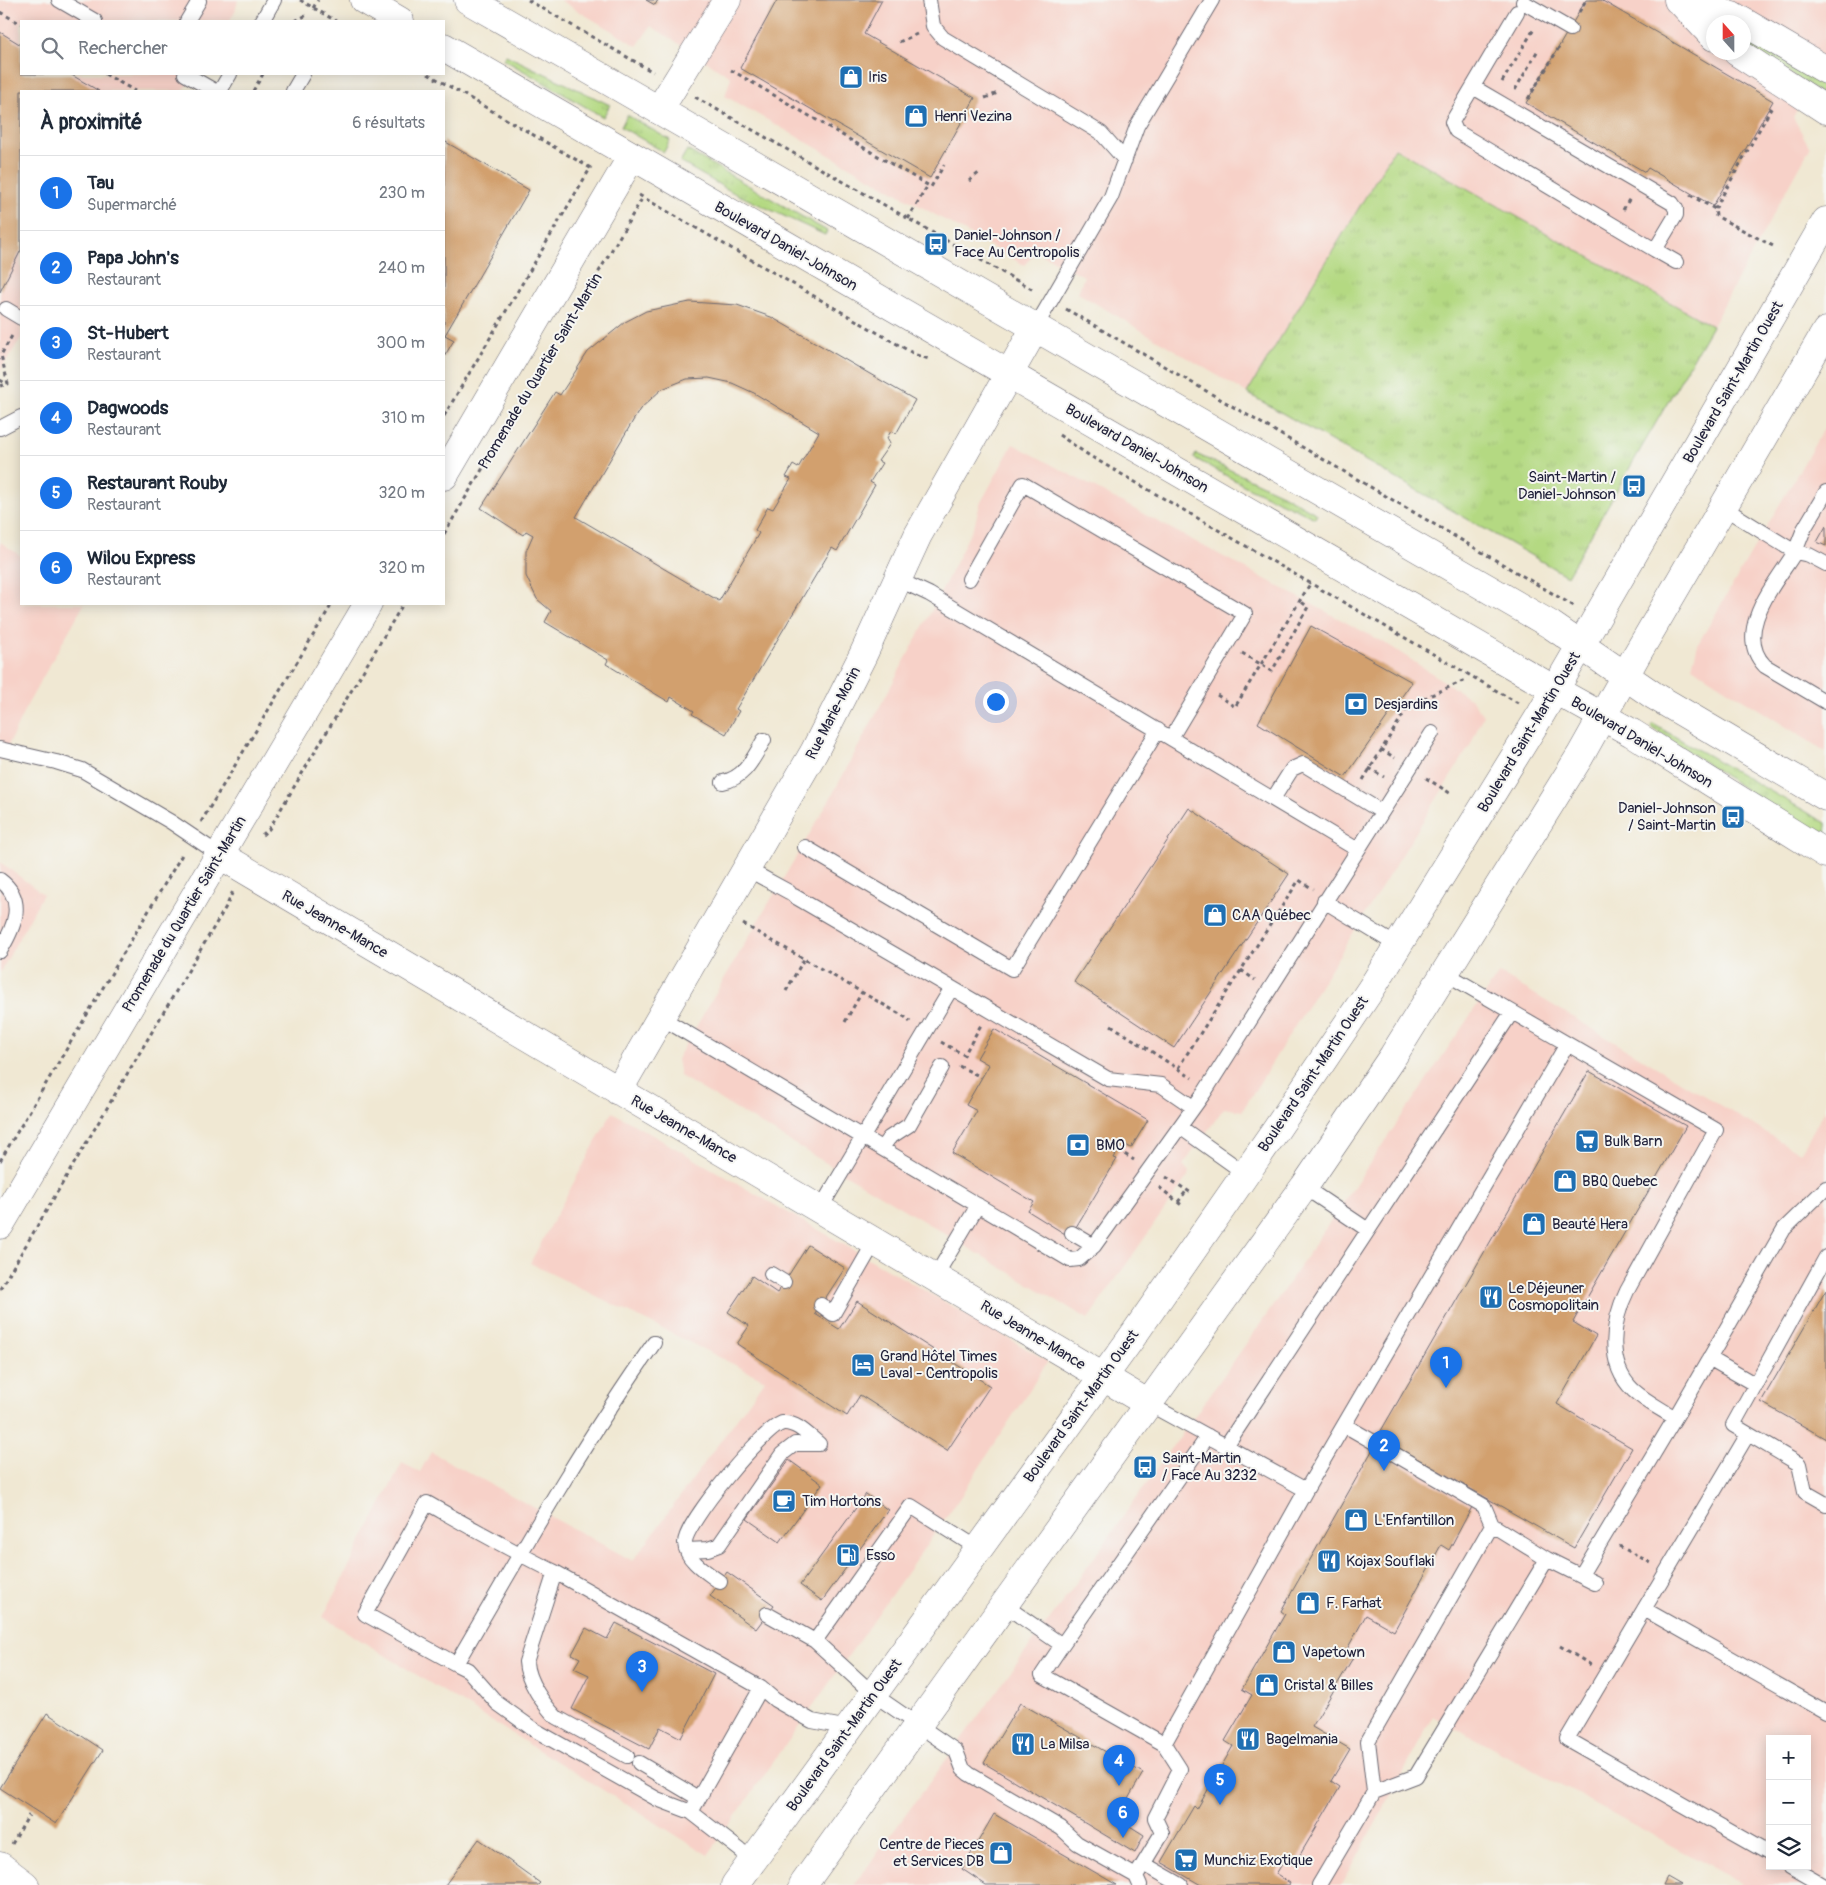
<!DOCTYPE html>
<html lang="fr">
<meta charset="utf-8">
<style>
body{margin:0;font-family:Pangolin,sans-serif;background:#f6f6f7;color:#1f2937}
.controls{position:absolute;right:15px;bottom:15px;display:grid;overflow:hidden;border-radius:0px;box-shadow:0 2px 12px #0003}
.controls button{width:45px;height:45px;display:grid;place-items:center;padding:0;border:0;border-bottom:1px solid #e0e1e3;background:#fff;color:#1f2937;font:25px sans-serif}
.compass{position:absolute;left:1706px;top:15px;width:45px;height:45px;border-radius:50%;background:#fff;box-shadow:0 2px 12px #0003;rotate:339deg}
.you{position:absolute;left:995px;top:701px;width:18px;height:18px;margin:-12px;border:4px solid #fff;border-radius:50%;background:#1a73e8;box-shadow:0 0 0 8px #1a73e833}
.badge{display:grid;place-items:center;width:32px;height:32px;border-radius:50%;background:#1a73e8;color:#fff;font-size:16px;font-weight:700}
.pin{position:absolute;translate:-50% -41px;filter:drop-shadow(0 1px 2px #0008)}
.pin::after{content:'';position:absolute;top:26px;width:18px;height:15px;background:inherit;clip-path:polygon(0 0,100% 0,50% 100%)}
.list{margin:0;padding:0;list-style:none}
h2{display:flex;justify-content:space-between;align-items:center;height:65px;margin:0;padding:0 20px;font-size:21px}
h2 small{font-size:16px;font-weight:400;color:#747a83}
.list li{display:grid;grid-template-columns:32px 1fr auto;gap:15px;align-items:center;box-sizing:border-box;height:75px;padding:0 20px;border-top:1px solid #e0e1e3}
.list b{display:block;font-size:19px;white-space:nowrap}
.list p{margin:0;font-size:16px;white-space:nowrap;color:#747a83}
.list em{font-size:16px;font-style:normal;color:#747a83}
.icon{flex:none;width:28px;height:28px;fill:none;stroke:currentColor;stroke-width:2;stroke-linecap:round;stroke-linejoin:round}
.map{position:relative;flex:none;width:1826px;height:1885px;overflow:hidden}
.search{position:absolute;background:#fff;box-shadow:0 2px 12px #0003;left:20px;top:20px;width:425px;height:55px;display:flex;align-items:center;gap:12px;box-sizing:border-box;padding:0 18px;border-radius:0px;color:#747a83;font-size:19px}
.panel{position:absolute;background:#fff;box-shadow:0 2px 12px #0003;left:20px;top:90px;width:425px;height:515px;border-radius:0px}
.map>svg:first-child{display:block}
.built{fill:#f7d1c8;fill-rule:evenodd}
.grass{fill:url(#grass-tufts);stroke:#6b7e5e}
.building{fill:#d2a06e;fill-rule:evenodd}
.lines{fill:none;stroke-linecap:round;stroke-linejoin:round}
.lane-casing{stroke:#6a6770;stroke-width:16}
.street-casing{stroke:#6a6770;stroke-width:29}
.secondary-casing{stroke:#6a6770;stroke-width:29}
.path{stroke:#6a6770;stroke-width:3;stroke-dasharray:4 4;stroke-linecap:butt}
.lane{stroke:#fff;stroke-width:14}
.street{stroke:#fff;stroke-width:28}
.secondary{stroke:#fff;stroke-width:28}
.labels{text-anchor:middle;stroke-width:4;stroke-linejoin:round;paint-order:stroke}
.poi-label{font-size:15px;fill:#22223b;stroke:#f6f6f2;text-anchor:start}
.street-label{font-size:15px;fill:#22223b;stroke:#f6f6f2}
</style>
<div class="map">
<svg width="1826" height="1885" viewBox="0 0 1826 1885">
<defs>
<pattern id="grass-tufts" width="24" height="20" patternUnits="userSpaceOnUse" patternTransform="scale(1.25)"><rect width="24" height="20" fill="#b4d982"/><path d="M3 7l-1-3M5 7V3M7 7l1-3M15 17l-1-3M17 17v-4M19 17l1-3" fill="none" stroke="#9aba71"/></pattern>
</defs>
<rect width="100%" height="100%" fill="#f6f6f2"/>
<filter id="ink" filterUnits="userSpaceOnUse"><feTurbulence type="fractalNoise" baseFrequency=".02" numOctaves="2"/><feDisplacementMap in="SourceGraphic" scale="10" xChannelSelector="R" yChannelSelector="G"/><feConvolveMatrix kernelMatrix="1 2 1 2 8 2 1 2 1" color-interpolation-filters="sRGB"/></filter>
<filter id="wash" filterUnits="userSpaceOnUse"><feTurbulence type="fractalNoise" baseFrequency=".0096" numOctaves="4" result="noise"/><feDisplacementMap in="SourceGraphic" scale="20" xChannelSelector="R" yChannelSelector="G"/><feGaussianBlur stdDeviation="1.12" result="paint"/><feColorMatrix in="noise" values="0 0 0 0 0 0 0 0 0 0 0 0 0 0 0 0 0 1.4 0 .05"/><feComposite in="paint" operator="in"/></filter>
<g filter="url(#wash)">
<rect width="100%" height="100%" fill="#f0e8d3"/>
<!-- built -->
<path class="built" d="M0,0H238L235,12L229,21H21V74H194L183,91H21V338L0,371Z
M560,0H1826V58L1793,117L1810,148L1712,326L1395,148L1247,393L1078,293L1084,276L1037,252L1024,265L725,96L731,77L651,26L637,46ZM1714,22H1744V52H1714Z
M1826,425V752L1692,667L1698,644Z
M1013,444L1390,646L1471,699L1483,715L1471,744L1242,1111L1224,1108L1183,1165L1190,1173L1088,1319L680,1076L677,1059L829,801L933,608L975,523L980,504Z
M0,542L21,556V604H84L25,709L0,763Z
M0,862L43,894L0,973Z
M1499,973L1800,1153L1826,1109V1885H1745L1433,1716L1342,1885H854L1063,1601L1268,1313ZM1770,1739H1807V1866H1770Z
M612,1112L1048,1361L963,1493L708,1855L323,1617L402,1463L420,1472L431,1452L633,1561L765,1380L530,1263Z"/>
<!-- grass -->
<path class="grass" d="M1744,36L1826,82L1824,96L1744,44Z
M506,55L610,105L603,117L503,59Z
M627,115L670,140L664,152L621,127Z
M1395,148L1712,326L1567,576L1247,393Z
M687,150L827,231L825,235L734,193L680,162Z
M1196,454L1282,494L1317,514L1315,518L1247,487L1194,458Z
M1653,724L1826,823V833L1788,817L1651,727Z"/>
<g id="blocks">
<!-- building -->
<path class="building" d="M646,0H658L655,5Z
M777,0H882L864,34L975,98L930,178L740,68Z
M1586,0H1601L1773,101L1713,206L1648,168L1645,172L1526,103Z
M0,32L21,45V74H70L99,91H21V250L0,292Z
M444,141L529,190L445,335L454,340L444,357Z
M690,302L737,305L771,317L915,400L896,434L891,431L887,438L890,444L878,461L882,463L870,482L875,485L837,551L832,548L736,709L739,711L726,734L692,714L694,711L671,697L669,702L606,664L608,660L545,622L551,611L537,599L526,576V551L533,535L526,531L523,535L481,508L555,392L560,395L588,352L625,322L646,311ZM709,378L732,383L754,393L819,432L798,468L793,465L786,477L791,479L773,509L768,507L755,530L759,533L719,601L576,517L640,409L662,389L687,379Z
M1826,526V546L1817,542Z
M1311,626L1412,682L1345,777L1258,723Z
M1189,808L1289,874L1174,1048L1074,982Z
M994,1029L1148,1120L1131,1148L1122,1143L1114,1158L1117,1159L1070,1237L1028,1211L1034,1202L952,1153L977,1111L966,1105L989,1065L977,1058Z
M1589,1071L1686,1126L1573,1322L1596,1336L1557,1404L1632,1448L1574,1548L1378,1436Z
M808,1245L845,1268L815,1314L839,1329L857,1301L990,1386L947,1451L860,1395L847,1416L737,1344L749,1326L728,1312L752,1276L777,1293Z
M1826,1290V1439L1761,1402Z
M1373,1449L1472,1507L1449,1550L1441,1545L1394,1631L1366,1615L1346,1651L1354,1656L1312,1727L1350,1749L1331,1781L1340,1787L1294,1865L1284,1861L1276,1874L1290,1883L1289,1885H1201L1161,1862L1194,1806L1197,1809L1233,1746L1225,1741L1252,1695L1242,1689L1285,1614L1281,1611Z
M789,1460L822,1484L780,1542L747,1519Z
M866,1494L888,1510L822,1601L800,1585Z
M727,1572L774,1605L756,1629L710,1596Z
M616,1623L714,1674L681,1738L660,1727L649,1749L572,1709L589,1675L574,1668L580,1658L572,1654L586,1628L607,1639Z
M1020,1703L1143,1773L1117,1818L1144,1835L1135,1853L984,1763Z
M47,1713L103,1750L56,1824L0,1788Z
M994,1814L1117,1885H986L962,1869Z
M479,1839L540,1883L538,1885H445Z
M1667,1877L1681,1885H1663Z"/>
</g>
</g>
<g filter="url(#ink)">
<use href="#blocks" fill-opacity="0" stroke="#6a6770" stroke-width="1"/>
<g class="lines">
<!-- lane casing -->
<g class="lane-casing">
<path id="lane" d="M59,0L95,21
M929,0L933,26L943,38L1101,133L1125,160
M1523,2L1570,29
M187,21L199,1L197,0
M262,21L274,0
M185,74L215,91
M1473,87L1672,203L1676,209V215L1655,250L1456,131L1452,122L1517,12
M220,91L230,74
M293,91L303,74
M1655,250L1676,262
M6,309L21,318
M1035,328L1111,197L1137,126L1212,0
M0,428L21,417
M1826,492L1804,529L1795,552L1809,555L1826,564
M1724,508L1795,552C1776,583 1732,632 1765,666L1826,702
M897,579L929,594L1358,850
M969,579L1023,484L1245,614L1171,738
M0,749L56,762L82,770L171,822L220,855
M723,782C746,777 753,758 764,740
M1273,799L1292,769L1303,764L1382,812
M805,847L1012,969L1158,730
M747,869L789,892
M0,880C27,900 14,928 0,951
M794,896L1108,1079L1161,1085L1193,1107
M1324,901L1398,946
M1445,973L1716,1130L1627,1291C1612,1321 1606,1364 1633,1390C1645,1401 1661,1409 1675,1418L1581,1575
M660,1017L1070,1260L1079,1259L1094,1246L1204,1093L1432,733
M1180,1127L1246,1174
M882,1148L889,1138L909,1125L942,1067
M1304,1187L1368,1230
M820,1209L951,989
M1072,1233L1094,1246
M1826,1257L1733,1425L1799,1464L1805,1492L1826,1504
M771,1274L784,1282
M935,1277L978,1205
M821,1305L833,1314L875,1241
M654,1343C581,1446 519,1556 456,1664L365,1614L427,1503C470,1527 512,1551 555,1572L761,1688L775,1700L812,1721L849,1728
M1709,1358L1756,1385
M1149,1404L1306,1490
M1675,1418L1784,1229L1826,1188
M1344,1425L1379,1445
M1748,1434L1567,1739L1770,1854
M1226,1446L1512,1012
M979,1549L911,1506L815,1641L873,1694L956,1751L963,1769L969,1774L1061,1828L1077,1843L1136,1876L1140,1885
M687,1550L708,1549L719,1545L782,1454L795,1444H819
M1547,1559L1595,1583
M555,1572L526,1662C527,1681 544,1705 556,1717L627,1756
M720,1582C708,1573 686,1561 685,1543C684,1524 765,1426 783,1423C797,1422 809,1436 819,1444
M1004,1605L1062,1645L1208,1436
M1644,1609L1826,1712
M767,1614L815,1641
M1062,1645L1042,1675L1164,1744L1306,1490L1567,1044
M456,1664L468,1670L497,1703L533,1729L657,1799L691,1812
M639,1763L698,1798
M1374,1792L1368,1741L1492,1525
M753,1860L691,1812L761,1688
M1144,1864L1181,1885
M1790,1866L1823,1885
M1136,1876L1162,1833L1155,1818L1180,1769L1164,1744
M1319,1885L1374,1792L1416,1776L1547,1559L1492,1525L1484,1506L1384,1448"/>
</g>
<!-- street casing -->
<g class="street-casing">
<path id="street" d="M1678,0L1732,15L1826,70
M1680,1L1714,37
M1737,52L1826,110
M659,110L727,0
M444,476L632,156
M220,855L1149,1404
M618,1091L814,752L863,655L918,535L1035,328
M0,1225L368,604"/>
</g>
<!-- secondary casing -->
<g class="secondary-casing">
<path id="secondary" d="M364,0L400,21
M468,0L1551,625L1653,695L1826,797
M444,47L1555,690L1632,733L1826,854
M0,1866L25,1885
M735,1885L1130,1340L1276,1130L1371,989L1541,714L1826,221
M803,1885L1304,1187L1393,1056L1580,756L1636,656L1826,331"/>
</g>
<!-- path -->
<path class="path" d="M300,0L336,21
M528,0L653,72
M313,8L318,0
M0,12L21,24
M1579,12L1586,0
M295,21L309,14
M899,42L917,34
M731,70L931,187L944,165
M105,74L135,91
M428,74L594,170
M1502,82L1534,29
M1515,90L1538,50
M253,91L263,74
M695,97L1035,291
M985,98L998,93
M1528,99L1561,44
M969,181L980,172
M639,195L916,355L929,359
M1690,195L1715,209L1716,216L1773,246
M1715,209L1773,105
M1623,210L1630,198
M908,219L928,185
M1066,309L1574,606
M0,380L7,384
M0,386L8,384L1,355L13,334
M444,416L591,167
M1059,435L1090,456L1518,703
M444,534L643,197
M1242,653L1272,671L1308,607L1299,600
M1217,695L1235,707L1310,584
M1381,749L1395,758
M1369,768L1384,777
M1426,778L1453,795
M1363,780L1409,705L1465,680
M201,822L332,604
M262,835L269,829L403,604
M743,924L905,1017L910,1022
M1241,970L1255,980
M786,991L804,959
M845,1022L862,992
M1111,1025L1192,1078
M941,1042L964,1055L981,1025
M959,1066L981,1077
M1178,1068L1299,880L1313,889
M1118,1150L1134,1160
M0,1161L183,853
M1166,1177L1193,1194
M1159,1187L1184,1207
M1178,1202L1187,1190
M0,1289L227,905L233,891
M1619,1546L1651,1563
M1560,1646L1591,1665
M12,1844L29,1815"/>
<!-- lane -->
<use href="#lane" class="lane"/>
<!-- street -->
<use href="#street" class="street"/>
<!-- secondary -->
<use href="#secondary" class="secondary"/>
</g>
</g>
<!-- icons -->
<defs>
<g id="shop-square" transform="scale(1.25)"><rect x="-9" y="-9" width="18" height="18" rx="4" fill="#1f6fb2" stroke="#f6f6f2"/><path d="M-5-2.5h2.3a2.7 3.5 0 0 1 5.4 0H5L5.5 6h-11ZM-1.5-2.5h3a1.5 2.3 0 0 0-3 0Z" fill="#fff"/></g>
<g id="bus-square" transform="scale(1.25)"><rect x="-9" y="-9" width="18" height="18" rx="4" fill="#1f6fb2" stroke="#f6f6f2"/><path d="M-5-6H5V4H4V6H2V4H-2V6H-4V4H-5ZM-3.5-4V0h7V-4ZM-3.5 1.2v1.5H-2V1.2ZM2 1.2v1.5H3.5V1.2Z" fill="#fff"/></g>
<g id="bank-square" transform="scale(1.25)"><rect x="-9" y="-9" width="18" height="18" rx="4" fill="#1f6fb2" stroke="#f6f6f2"/><path d="M-6-4H6V4H-6ZM0-2.3a2.3 2.3 0 1 0 0 4.6a2.3 2.3 0 1 0 0-4.6Z" fill="#fff"/></g>
<g id="supermarket-square" transform="scale(1.25)"><rect x="-9" y="-9" width="18" height="18" rx="4" fill="#1f6fb2" stroke="#f6f6f2"/><path d="M-6-5.5h2.5l.6 2H6L4.5 2H-2.5L-4.4-4H-6ZM-1.5 3.2a1.3 1.3 0 1 0 .1 0ZM3 3.2a1.3 1.3 0 1 0 .1 0Z" fill="#fff"/></g>
<g id="restaurant-square" transform="scale(1.25)"><rect x="-9" y="-9" width="18" height="18" rx="4" fill="#1f6fb2" stroke="#f6f6f2"/><path d="M-5-6h1v4h1v-4h1v4h1v-4h1v5L-1.5 .5V6h-2V.5L-5-1ZM5-6V6H3V1.5H1.5Q1.5-4 5-6Z" fill="#fff"/></g>
<g id="hotel-square" transform="scale(1.25)"><rect x="-9" y="-9" width="18" height="18" rx="4" fill="#1f6fb2" stroke="#f6f6f2"/><path d="M-6-4.5h1.5V1H6V5H4.5V3h-9V5H-6ZM-4 0a1.8 1.8 0 1 1 3.6 0ZM.5 0V-2.5h3Q6-2.5 6 0Z" fill="#fff"/></g>
<g id="cafe-square" transform="scale(1.25)"><rect x="-9" y="-9" width="18" height="18" rx="4" fill="#1f6fb2" stroke="#f6f6f2"/><path d="M-5.5-4.5H6V0H3Q3 3.5 0 3.5H-2.5Q-5.5 3.5-5.5 0ZM3-3.2v2h1.7v-2ZM-6 4.5H4V6H-6Z" fill="#fff"/></g>
<g id="fuel-square" transform="scale(1.25)"><rect x="-9" y="-9" width="18" height="18" rx="4" fill="#1f6fb2" stroke="#f6f6f2"/><path d="M-5.5-6h7V0h2V4h1.3V-2.5L3-4.5l.8-.8L6-3V5H2.5V1h-1V6h-7ZM-4.2-4.7v3.2H.2V-4.7Z" fill="#fff"/></g>
</defs>
<g fill-rule="evenodd">
<use href="#shop-square" x="851" y="77"/>
<use href="#shop-square" x="916" y="116"/>
<use href="#bus-square" x="936" y="244"/>
<use href="#bus-square" x="1634" y="486"/>
<use href="#bank-square" x="1356" y="704"/>
<use href="#bus-square" x="1733" y="817"/>
<use href="#shop-square" x="1215" y="915"/>
<use href="#supermarket-square" x="1587" y="1141"/>
<use href="#bank-square" x="1078" y="1145"/>
<use href="#shop-square" x="1565" y="1181"/>
<use href="#shop-square" x="1534" y="1224"/>
<use href="#restaurant-square" x="1491" y="1297"/>
<use href="#hotel-square" x="863" y="1365"/>
<use href="#bus-square" x="1145" y="1467"/>
<use href="#cafe-square" x="784" y="1501"/>
<use href="#shop-square" x="1356" y="1520"/>
<use href="#fuel-square" x="848" y="1555"/>
<use href="#restaurant-square" x="1329" y="1561"/>
<use href="#shop-square" x="1308" y="1603"/>
<use href="#shop-square" x="1284" y="1652"/>
<use href="#shop-square" x="1267" y="1685"/>
<use href="#restaurant-square" x="1248" y="1739"/>
<use href="#restaurant-square" x="1023" y="1744"/>
<use href="#shop-square" x="1001" y="1853"/>
<use href="#supermarket-square" x="1186" y="1860"/>
</g>
<g class="labels">
<!-- poi labels -->
<g class="poi-label">
<text x="868" y="82">Iris</text>
<text x="934" y="121">Henri Vezina</text>
<text x="954" y="240">Daniel-Johnson /<tspan x="954" dy="17">Face Au Centropolis</tspan></text>
<text x="1616" y="482" text-anchor="end">Saint-Martin /<tspan x="1616" dy="17">Daniel-Johnson</tspan></text>
<text x="1374" y="709">Desjardins</text>
<text x="1716" y="813" text-anchor="end">Daniel-Johnson<tspan x="1716" dy="17">/ Saint-Martin</tspan></text>
<text x="1232" y="920">CAA Québec</text>
<text x="1604" y="1146">Bulk Barn</text>
<text x="1096" y="1150">BMO</text>
<text x="1582" y="1186">BBQ Quebec</text>
<text x="1552" y="1229">Beauté Hera</text>
<text x="1508" y="1293">Le Déjeuner<tspan x="1508" dy="17">Cosmopolitain</tspan></text>
<text x="880" y="1361">Grand Hôtel Times<tspan x="880" dy="17">Laval - Centropolis</tspan></text>
<text x="1162" y="1463">Saint-Martin<tspan x="1162" dy="17">/ Face Au 3232</tspan></text>
<text x="802" y="1506">Tim Hortons</text>
<text x="1374" y="1525">L'Enfantillon</text>
<text x="866" y="1560">Esso</text>
<text x="1346" y="1566">Kojax Souflaki</text>
<text x="1326" y="1608">F. Farhat</text>
<text x="1302" y="1657">Vapetown</text>
<text x="1284" y="1690">Cristal &amp; Billes</text>
<text x="1266" y="1744">Bagelmania</text>
<text x="1040" y="1749">La Milsa</text>
<text x="984" y="1849" text-anchor="end">Centre de Pieces<tspan x="984" dy="17">et Services DB</tspan></text>
<text x="1204" y="1865">Munchiz Exotique</text>
</g>
<!-- street labels -->
<g class="street-label">
<text transform="translate(786 246) rotate(30)" y="5">Boulevard Daniel-Johnson</text>
<text transform="translate(540 371) rotate(-59)" y="5">Promenade du Quartier Saint-Martin</text>
<text transform="translate(1733 382) rotate(-60)" y="5">Boulevard Saint-Martin Ouest</text>
<text transform="translate(1137 448) rotate(30)" y="5">Boulevard Daniel-Johnson</text>
<text transform="translate(833 713) rotate(-63)" y="5">Rue Marie-Morin</text>
<text transform="translate(1529 732) rotate(-59)" y="5">Boulevard Saint-Martin Ouest</text>
<text transform="translate(1642 742) rotate(31)" y="5">Boulevard Daniel-Johnson</text>
<text transform="translate(184 914) rotate(-59)" y="5">Promenade du Quartier Saint-Martin</text>
<text transform="translate(335 924) rotate(30)" y="5">Rue Jeanne-Mance</text>
<text transform="translate(1313 1074) rotate(-56)" y="5">Boulevard Saint-Martin Ouest</text>
<text transform="translate(684 1129) rotate(30)" y="5">Rue Jeanne-Mance</text>
<text transform="translate(1033 1335) rotate(31)" y="5">Rue Jeanne-Mance</text>
<text transform="translate(1081 1406) rotate(-54)" y="5">Boulevard Saint-Martin Ouest</text>
<text transform="translate(844 1735) rotate(-54)" y="5">Boulevard Saint-Martin Ouest</text>
</g>
</g>
</svg>
<div class="controls">
<button>+</button>
<button>−</button>
<button><svg class="icon" aria-label="layers" viewBox="0 0 24 24"><path d="M12 4l9 5-9 5-9-5zM3 14l9 5 9-5"/></svg></button>
</div>
<svg class="compass" viewBox="-18 -18 36 36"><path d="M0-13l5 13h-10z" fill="#e53935"/><path d="M0 13l5-13h-10z" fill="#747a83"/></svg>
<div class="you"></div>
<div class="pin badge" style="left:1446px;top:1388px">1</div>
<div class="pin badge" style="left:1384px;top:1471px">2</div>
<div class="pin badge" style="left:642px;top:1692px">3</div>
<div class="pin badge" style="left:1119px;top:1786px">4</div>
<div class="pin badge" style="left:1220px;top:1805px">5</div>
<div class="pin badge" style="left:1123px;top:1838px">6</div>
<div class="search"><svg class="icon" aria-label="search" viewBox="0 0 24 24"><circle cx="10" cy="10" r="6"/><path d="M15 15l6 6"/></svg>Rechercher</div>
<section class="panel">
<h2>À proximité<small>6 résultats</small></h2>
<ul class="list">
<li><span class="badge">1</span><div><b>Tau</b><p>Supermarché</p></div><em>230 m</em></li>
<li><span class="badge">2</span><div><b>Papa John's</b><p>Restaurant</p></div><em>240 m</em></li>
<li><span class="badge">3</span><div><b>St-Hubert</b><p>Restaurant</p></div><em>300 m</em></li>
<li><span class="badge">4</span><div><b>Dagwoods</b><p>Restaurant</p></div><em>310 m</em></li>
<li><span class="badge">5</span><div><b>Restaurant Rouby</b><p>Restaurant</p></div><em>320 m</em></li>
<li><span class="badge">6</span><div><b>Wilou Express</b><p>Restaurant</p></div><em>320 m</em></li>
</ul>
</section>
</div>
